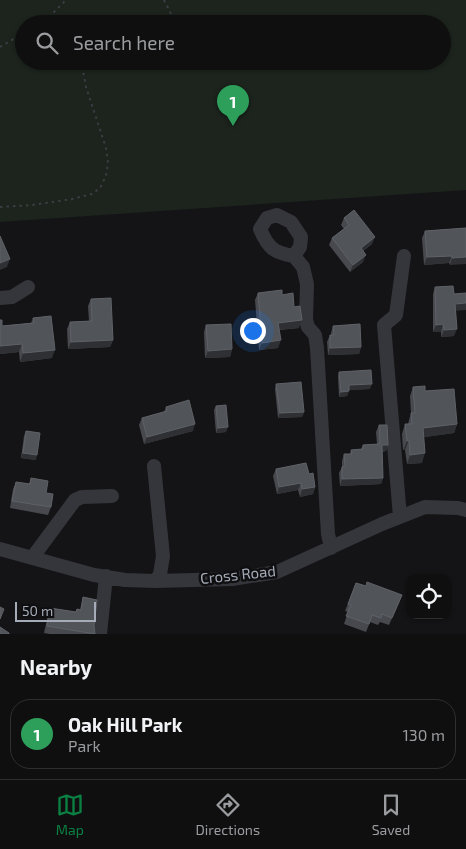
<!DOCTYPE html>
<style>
body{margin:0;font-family:"Exo 2",sans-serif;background:#1d1d1e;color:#f1f3f6}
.controls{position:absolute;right:15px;bottom:15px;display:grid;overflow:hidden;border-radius:10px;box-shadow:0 1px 4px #0004}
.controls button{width:45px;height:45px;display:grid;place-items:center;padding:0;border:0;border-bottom:1px solid #2f2f30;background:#0f0f10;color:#f1f3f6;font:25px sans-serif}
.scale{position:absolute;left:15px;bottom:12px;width:81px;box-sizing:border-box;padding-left:5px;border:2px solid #a5acb7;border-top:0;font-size:14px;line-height:18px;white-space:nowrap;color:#a5acb7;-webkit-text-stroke:4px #0f0f11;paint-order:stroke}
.you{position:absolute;left:252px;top:330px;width:18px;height:18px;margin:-12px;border:4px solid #fff;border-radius:50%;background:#1a73e8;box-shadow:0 0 0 8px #1a73e833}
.badge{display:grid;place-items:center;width:32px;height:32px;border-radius:50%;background:#0b8043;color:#fff;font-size:16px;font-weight:700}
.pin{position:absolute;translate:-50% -41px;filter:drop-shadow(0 1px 2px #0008)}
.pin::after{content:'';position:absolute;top:26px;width:18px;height:15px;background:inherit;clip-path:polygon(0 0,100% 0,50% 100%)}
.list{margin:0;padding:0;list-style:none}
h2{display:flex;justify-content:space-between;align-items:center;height:65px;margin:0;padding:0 20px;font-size:21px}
h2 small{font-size:16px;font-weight:400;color:#9b9c9f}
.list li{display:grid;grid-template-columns:32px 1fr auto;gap:15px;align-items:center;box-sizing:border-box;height:70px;margin:0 10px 10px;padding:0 10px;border:1px solid #2f2f30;border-radius:20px}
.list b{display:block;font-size:19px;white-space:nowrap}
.list p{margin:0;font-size:16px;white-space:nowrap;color:#9b9c9f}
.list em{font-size:16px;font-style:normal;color:#9b9c9f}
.icon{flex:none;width:28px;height:28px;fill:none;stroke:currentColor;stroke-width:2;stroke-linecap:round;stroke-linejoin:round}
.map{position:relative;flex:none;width:466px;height:634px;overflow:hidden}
.search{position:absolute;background:#0f0f10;box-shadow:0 1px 4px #0004;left:15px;right:15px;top:15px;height:55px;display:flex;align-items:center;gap:12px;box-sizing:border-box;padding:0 18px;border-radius:28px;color:#9b9c9f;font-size:19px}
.sheet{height:145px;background:#0f0f10}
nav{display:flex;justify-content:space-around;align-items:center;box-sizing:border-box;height:70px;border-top:1px solid #2f2f30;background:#0f0f10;font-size:14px;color:#9b9c9f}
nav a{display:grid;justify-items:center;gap:2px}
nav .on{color:#0b8043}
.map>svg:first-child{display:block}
.green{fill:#1c241d;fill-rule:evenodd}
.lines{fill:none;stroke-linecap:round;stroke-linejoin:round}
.path{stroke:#3b3d42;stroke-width:2;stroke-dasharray:2.5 4;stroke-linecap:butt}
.minor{stroke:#35363b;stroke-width:14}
.wall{fill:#47494e}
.shaded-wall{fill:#2e3033}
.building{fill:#515459;stroke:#5e6268}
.labels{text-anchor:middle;stroke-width:5;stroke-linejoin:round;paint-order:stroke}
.street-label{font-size:15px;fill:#a5acb7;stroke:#0f0f11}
</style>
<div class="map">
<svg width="466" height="634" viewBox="0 0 466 634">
<rect width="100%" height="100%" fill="#141416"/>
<!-- green -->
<path class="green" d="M0,0H466V190L0,222ZM24,24H442V61H24Z"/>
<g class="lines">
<!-- path -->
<path class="path" d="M164,0L173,18L172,24
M38,24L47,19L66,0
M0,47L24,33
M0,207L32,205L72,199L92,194L100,188L106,176L108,163L106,148L86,87L81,61"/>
<!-- minor -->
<path class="minor" d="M294,256L300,247L301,237L291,222L277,215L267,218L260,229C268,248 274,253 294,256L303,267L307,284L306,320L308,327L315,335L317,348L328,534L331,548
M0,298L12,297L28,287
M154,466L163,556L160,574L156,581
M400,517L384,325L396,315L404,256
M0,549L94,575L125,580L156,581L232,579L277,572L382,524L425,507L458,508L466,510
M32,558L75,500L82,497L112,496
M100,634L106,576"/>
</g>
<!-- wall -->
<path class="wall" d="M344,218L372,244L363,251V262L350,272L329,245L332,238L344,229L341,225Z
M466,228L450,265L449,263L424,265L422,238L425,231Z
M435,287L454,294L456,311L454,336L441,337V332H433V294Z
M258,293L282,295L294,307L299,328L279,330L278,348L259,350L255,300Z
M91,299L113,340L110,347L68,349L67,329L70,322L89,321L88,306Z
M33,318L52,358L20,362L19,352L0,354V320L2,326L31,323Z
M206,325L232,349L230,357L205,358L204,332Z
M333,326L361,347L359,354L328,355L327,342L330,335H331V333Z
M339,372L370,389L349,390L347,396L339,397L338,376Z
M276,384L304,412L302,417L278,418L275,389Z
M413,387L425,391L457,424L454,433L424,437L422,463L407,464L405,450H403L402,434L405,424H408L411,413L410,396Z
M216,406L226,432L216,433L214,410Z
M166,407L193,431L144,444L139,425L142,418L164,412Z
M379,425L388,445L386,451L382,452L383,478L381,484L340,486L339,473L342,467V461L344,454H350L351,450L361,449L363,445L377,444L376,432Z
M26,431L36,460L21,458L24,436Z
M276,469L309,474L315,487L313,494L300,497L298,490L277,494L273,476Z
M31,478L46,493L51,507L48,515L10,508L13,489L16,482L29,484Z
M356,583L366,586L402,595L389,625L380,622L378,625L370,622L366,632L344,624L348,612L345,611Z
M83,597L94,626L95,634H50L44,633L48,615L50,608L76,612L77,609L80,610Z"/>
<!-- shaded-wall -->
<path class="shaded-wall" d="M375,237L372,244L358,255L361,248Z
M366,255L363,262L350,272L353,265Z
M452,256L449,263L424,265L427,257Z
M466,257V264L450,265L452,258Z
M10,259L7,267L0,270V263Z
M466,303V310L453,311L455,304Z
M302,320L299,328L276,330L278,323Z
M443,324L441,332H433L436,325Z
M457,329L454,336L441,337L444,330Z
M113,340L110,347L68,349L71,342Z
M281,340L278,348L259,350L262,343Z
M22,344L19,352L0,354V346Z
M361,347L359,354L328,355L330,348Z
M232,349L230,357L205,358L208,351Z
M55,350L52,358L20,362L23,353Z
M372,384L370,389L347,390L349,385Z
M349,391L347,396L339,397L341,392Z
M304,412L302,417L278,418L280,413Z
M195,424L193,431L144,444L147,437Z
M457,424L454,433L420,438L423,428Z
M228,427L226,432L216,433L218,428Z
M409,440L405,450H403L407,441Z
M382,445H388L386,451L379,452Z
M23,453L37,455L36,460L21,458Z
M425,453L422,463L407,464L410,455Z
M383,478L381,484L340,486L342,479Z
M301,483L298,490L277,494L279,487Z
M315,487L313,494L300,497L302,489Z"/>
<!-- building -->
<path class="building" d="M354,210L375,237L361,248L366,255L353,265L332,238L349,225L344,218Z
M466,228V257L452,258V256L427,257L425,231Z
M0,236L10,259L0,263Z
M453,286L454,294L466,293V303L455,304L457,329L444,330L443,324L436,325L435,287Z
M282,290V295L293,293L294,307L300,306L302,320L278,323L281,340L262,343L258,293Z
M111,298L113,340L71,342L70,322L92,321L91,299Z
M51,316L55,350L23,353L22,344L0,346V320H2V326L34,323L33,318Z
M231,324L232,349L208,351L206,325Z
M360,324L361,347L330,348V335H334L333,326Z
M371,370L372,384L349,385V391L341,392L339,372Z
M301,382L304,412L280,413L276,384Z
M425,386V391L454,389L457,424L423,428L425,453L410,455L409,440L407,441L405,424H412L411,413H415L413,387Z
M189,400L195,424L147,437L142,418L167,411L166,407Z
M226,405L228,427L218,428L216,406Z
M379,425H387L388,445H382L383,478L342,479V467L345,466L344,454H352L351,450L363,449V445L380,444Z
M26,431L40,433L37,455L23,453Z
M306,463L309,474L313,473L315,487L302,489L301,483L279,487L276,469Z
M31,478L48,481L46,493L53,494L51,507L12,501L16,482L30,484Z
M367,582L402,595L392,618L382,614L381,618L372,615L369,624L346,616L351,605L348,604L356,583L366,586Z
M83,597L97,600L94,626L95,634L47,626L50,608L76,612L77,609L81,610Z
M0,607L4,609L0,619Z
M0,627L9,633V634H0Z"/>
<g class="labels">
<!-- street labels -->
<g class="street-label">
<text transform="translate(238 575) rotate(-6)" y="5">Cross Road</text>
</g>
</g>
</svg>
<div class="controls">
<button><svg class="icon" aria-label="locate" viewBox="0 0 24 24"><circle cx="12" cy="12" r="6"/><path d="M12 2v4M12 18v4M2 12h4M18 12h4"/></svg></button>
</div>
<div class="scale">50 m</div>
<div class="you"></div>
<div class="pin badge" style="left:233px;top:126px;background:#2e9e5b">1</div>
<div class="search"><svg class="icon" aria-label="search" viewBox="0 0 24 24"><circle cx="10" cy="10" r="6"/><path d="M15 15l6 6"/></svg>Search here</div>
</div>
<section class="sheet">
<h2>Nearby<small></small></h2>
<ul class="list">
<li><span class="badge" style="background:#2e9e5b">1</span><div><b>Oak Hill Park</b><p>Park</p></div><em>130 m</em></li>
</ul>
</section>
<nav>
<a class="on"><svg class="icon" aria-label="map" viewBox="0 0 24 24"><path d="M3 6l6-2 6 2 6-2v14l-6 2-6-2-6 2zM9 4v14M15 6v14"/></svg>Map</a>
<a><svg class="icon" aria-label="directions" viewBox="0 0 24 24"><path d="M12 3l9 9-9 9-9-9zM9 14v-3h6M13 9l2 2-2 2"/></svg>Directions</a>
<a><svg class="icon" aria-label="saved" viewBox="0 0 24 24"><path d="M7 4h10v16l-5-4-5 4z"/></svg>Saved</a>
</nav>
